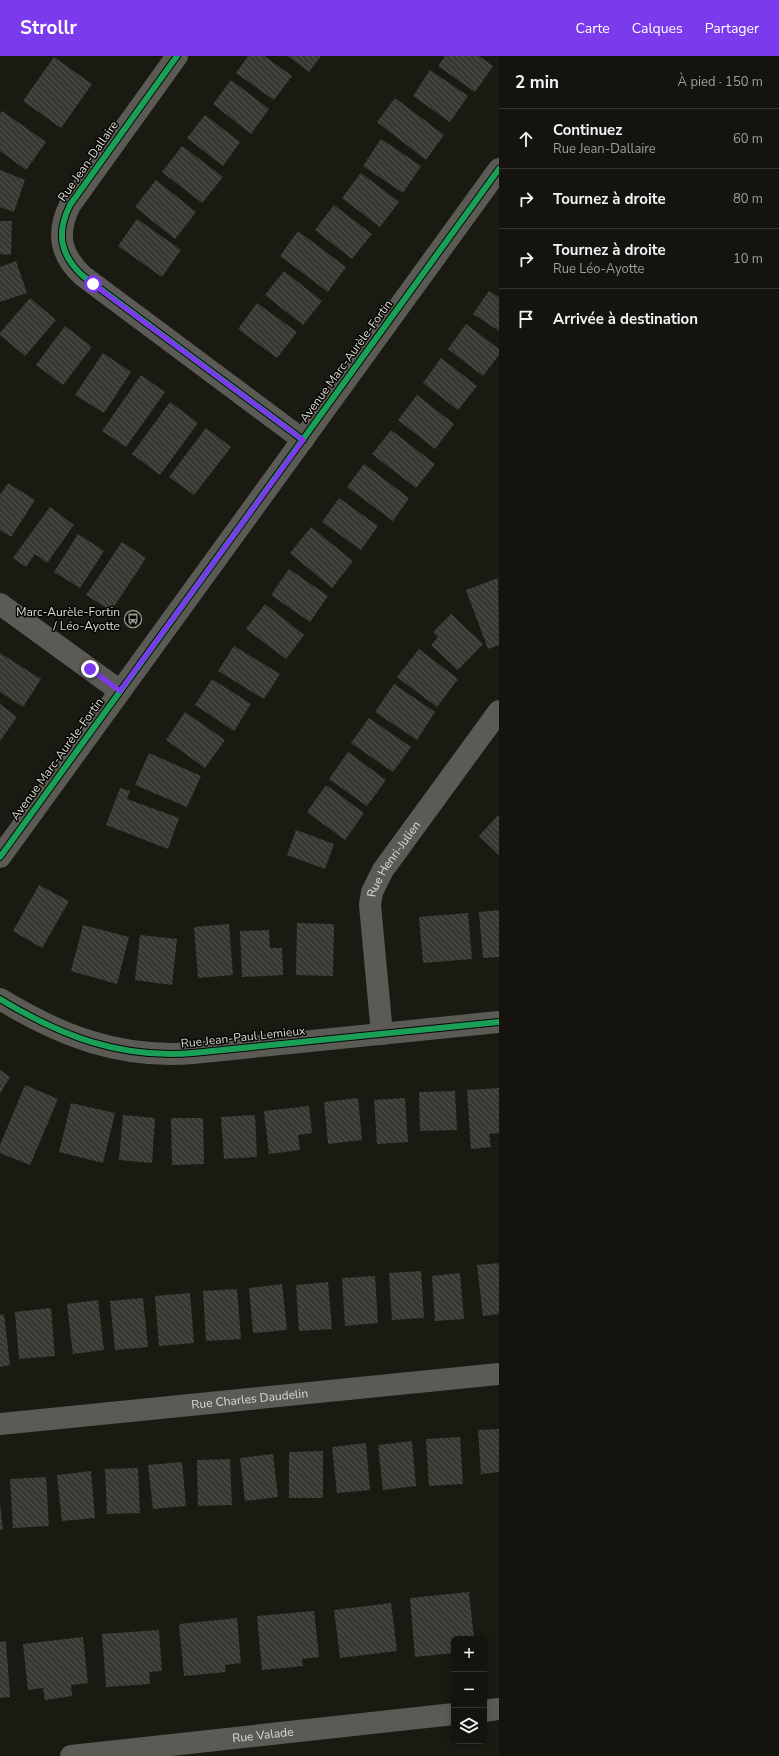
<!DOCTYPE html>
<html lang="fr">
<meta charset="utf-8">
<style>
body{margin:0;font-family:"Nunito Sans",sans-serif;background:#1d1c17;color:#f1f3f6}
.controls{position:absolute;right:12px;bottom:12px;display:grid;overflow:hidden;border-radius:6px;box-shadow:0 2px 6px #0003}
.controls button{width:36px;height:36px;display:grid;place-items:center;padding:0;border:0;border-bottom:1px solid #33322e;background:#14130e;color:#f1f3f6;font:20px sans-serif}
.stop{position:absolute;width:12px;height:12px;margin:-9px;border:3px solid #7c3aed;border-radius:50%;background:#fff}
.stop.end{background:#7c3aed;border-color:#fff;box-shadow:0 1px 4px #0008}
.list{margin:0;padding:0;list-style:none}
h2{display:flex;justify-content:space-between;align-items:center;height:52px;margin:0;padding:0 16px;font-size:17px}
h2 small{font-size:13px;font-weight:400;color:#9d9e9e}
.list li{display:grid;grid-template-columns:26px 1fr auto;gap:12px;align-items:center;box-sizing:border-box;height:60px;padding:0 16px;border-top:1px solid #33322e}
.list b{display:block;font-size:15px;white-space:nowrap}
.list p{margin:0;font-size:13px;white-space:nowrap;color:#9d9e9e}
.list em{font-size:13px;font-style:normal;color:#9d9e9e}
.icon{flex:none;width:22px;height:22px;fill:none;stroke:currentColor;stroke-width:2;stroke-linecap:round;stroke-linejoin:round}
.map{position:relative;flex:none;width:499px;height:1700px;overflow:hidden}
header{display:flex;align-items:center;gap:24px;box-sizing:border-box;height:56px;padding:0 20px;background:#7c3aed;color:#fff}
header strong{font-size:19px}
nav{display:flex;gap:22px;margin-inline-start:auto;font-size:14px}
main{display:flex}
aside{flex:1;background:#14130e}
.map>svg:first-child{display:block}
.building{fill:url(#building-back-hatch)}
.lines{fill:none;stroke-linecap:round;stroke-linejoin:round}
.street{stroke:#5b5a54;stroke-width:22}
.cycleway-casing{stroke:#070603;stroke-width:8}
.cycleway{stroke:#1a9f57;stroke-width:6}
.route{stroke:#7c3aed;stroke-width:5}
.labels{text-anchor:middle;stroke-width:3;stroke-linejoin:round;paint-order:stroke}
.street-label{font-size:12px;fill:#dcdcd3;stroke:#070603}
.poi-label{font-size:12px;fill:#dcdcd3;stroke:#070603;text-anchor:end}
</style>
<header>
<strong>Strollr</strong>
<nav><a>Carte</a><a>Calques</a><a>Partager</a></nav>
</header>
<main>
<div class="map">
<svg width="499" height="1700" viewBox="0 0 499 1700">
<defs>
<pattern id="building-back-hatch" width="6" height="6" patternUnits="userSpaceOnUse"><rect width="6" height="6" fill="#3a3832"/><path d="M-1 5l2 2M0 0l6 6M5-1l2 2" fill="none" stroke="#56544f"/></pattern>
</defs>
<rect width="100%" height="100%" fill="#1a1912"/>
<!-- building -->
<path class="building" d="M248,0H264L292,20L274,44L236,17Z
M288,0H321L309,16Z
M445,0H479L493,10L475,36L438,10Z
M54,1L92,28L61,72L23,45Z
M430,14L468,40L450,66L413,40Z
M231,24L269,53L251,78L213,48Z
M395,42L444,79L426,104L377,66Z
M2,55L46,86L26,114L0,95V58Z
M205,59L240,86L223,110L187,82Z
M381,83L421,110L403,137L363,110Z
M182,90L223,121L202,147L162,116Z
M0,114L25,124L14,156L0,151Z
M361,117L399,146L380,171L342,142Z
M156,124L196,156L175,183L135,151Z
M334,149L372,178L352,203L315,174Z
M137,163L181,194L162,221L118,190Z
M0,165H12L11,199L0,198Z
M298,175L346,211L328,236L280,200Z
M16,205L27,237L0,246V211Z
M284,215L322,245L303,269L265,239Z
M489,235L499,241V275L473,258Z
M30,242L56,264L25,300L0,279V277Z
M257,247L297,276L277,302L238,273Z
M466,268L499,293V299L483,320L448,293Z
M65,270L92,291L63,329L36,309Z
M103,297L131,316L104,357L75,339Z
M441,302L477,330L458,354L423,327Z
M141,319L165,336L126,391L102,375Z
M417,339L454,368L435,393L398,364Z
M170,346L198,367L160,419L132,398Z
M206,372L231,391L194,439L169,421Z
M391,374L435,408L416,432L372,398Z
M364,408L409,442L393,465L347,431Z
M8,427L35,444L11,481L0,474V439Z
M339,442L378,470L361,494L322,466Z
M50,451L74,469L47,507L35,498L26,511L13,502Z
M311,471L353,505L332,532L290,497Z
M78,478L104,495L80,532L54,516Z
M122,486L146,502L111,555L86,539Z
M289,513L328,540L310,566L271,539Z
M498,522L499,589L488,593L466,534Z
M265,548L304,579L286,603L246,573Z
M451,558L483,588L458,614L431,589L438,581L433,576Z
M234,590L280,618L264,643L218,615Z
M419,593L458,623L437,651L397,621Z
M0,597L41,623L23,651L0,636Z
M212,623L251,648L234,675L195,649Z
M394,628L435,656L417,684L375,656Z
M0,648L17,661L0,685Z
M185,656L225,684L205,712L166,684Z
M369,662L411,691L393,716L351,687Z
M348,696L386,724L367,750L329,723Z
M149,697L201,720L187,751L135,729Z
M326,729L364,757L345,784L307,756Z
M120,732L130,735L127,743L179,762L168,793L106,769Z
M498,759L499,760V799L479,780Z
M296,774L334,788L325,813L287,799Z
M39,829L69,845L42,892L13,875Z
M499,854V901L483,902L479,856Z
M468,857L472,903L423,907L419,861Z
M297,867L334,868L333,920L296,919Z
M229,868L233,919L198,922L194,871Z
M83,869L129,881L117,928L71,915Z
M269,874L270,892H282L283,919L242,921L240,875Z
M140,879L177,883L172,929L135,924Z
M0,1014L10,1021L0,1038Z
M25,1029L58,1043L30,1109L0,1097V1089Z
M499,1032V1077L489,1078L491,1091L471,1093L467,1034Z
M455,1035L457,1074L420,1075L419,1036Z
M358,1042L362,1084L328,1088L324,1046Z
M405,1042L408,1086L377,1088L374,1044Z
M71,1047L115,1057L103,1107L59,1096Z
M309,1050L312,1077L298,1079L300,1094L269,1098L264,1055Z
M123,1059L155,1062L152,1107L119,1104Z
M255,1059L257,1101L224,1103L221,1061Z
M171,1062H203L204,1108L172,1109Z
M499,1207V1258L483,1260L477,1209Z
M421,1215L424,1262L392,1264L389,1217Z
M460,1217L464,1263L435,1265L432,1220Z
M375,1220L378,1267L345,1270L342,1222Z
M328,1226L332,1273L299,1275L296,1229Z
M282,1228L287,1274L253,1277L249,1232Z
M237,1233L241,1283L206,1285L203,1235Z
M190,1237L194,1287L159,1290L155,1240Z
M143,1242L148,1291L115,1294L110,1245Z
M98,1244L104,1294L73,1298L67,1248Z
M51,1252L55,1300L19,1303L15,1256Z
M4,1258L10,1309L0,1311V1259Z
M499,1373V1416L481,1418L478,1374Z
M460,1381L463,1428L429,1430L426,1383Z
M412,1385L416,1430L383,1434L378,1389Z
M366,1387L370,1434L337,1437L332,1391Z
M323,1395V1442H289V1396Z
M273,1398L278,1441L245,1445L240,1402Z
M230,1403L232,1449L198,1450L197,1404Z
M182,1406L186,1450L153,1453L148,1409Z
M138,1412L140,1457L107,1458L105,1413Z
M91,1415L95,1462L62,1465L57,1419Z
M46,1421L49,1470L13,1472L10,1423Z
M0,1447L3,1473L0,1474Z
M469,1536L474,1582L454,1583V1597L415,1601L410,1542Z
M391,1547L397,1595L340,1602L334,1554Z
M314,1555L319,1601L302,1603L303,1610L262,1614L257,1560Z
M237,1562L241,1607L225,1609L226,1616L184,1620L179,1568Z
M159,1574L162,1615L149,1616L150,1628L106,1631L102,1578Z
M83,1581L88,1627L71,1629L72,1640L45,1644L43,1632L28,1634L23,1588Z
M6,1585L10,1641L0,1642V1586Z"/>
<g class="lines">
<!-- street -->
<g class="street">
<path d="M177,0L70,149C56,177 60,199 83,220L303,384"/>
<path d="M0,548L120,635"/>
<path d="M0,801L499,113"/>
<path d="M0,943C61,980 120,1003 193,997L499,966"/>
<path id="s1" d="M382,978L370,849L372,836L383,814L499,655"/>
<path id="s2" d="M0,1368L499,1318"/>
<path d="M484,1655L499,1653"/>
<path id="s3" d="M71,1700L454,1658"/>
</g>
<!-- cycleway casing -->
<g class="cycleway-casing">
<path id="cycleway" d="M177,0L70,149C56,177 60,199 83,220L303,384
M0,801L499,113
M0,943C61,980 120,1003 193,997L499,966"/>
</g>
<!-- cycleway -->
<use href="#cycleway" class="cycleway"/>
</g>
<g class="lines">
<!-- route -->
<path class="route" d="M90,613L120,635L303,384L93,228"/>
</g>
<!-- icons -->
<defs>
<g id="bus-ring" transform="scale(0.9)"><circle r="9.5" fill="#070603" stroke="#98988f" stroke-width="1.5"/><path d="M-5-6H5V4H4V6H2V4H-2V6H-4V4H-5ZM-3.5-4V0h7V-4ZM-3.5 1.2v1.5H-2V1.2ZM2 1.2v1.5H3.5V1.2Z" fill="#98988f"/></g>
</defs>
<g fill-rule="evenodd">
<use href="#bus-ring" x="133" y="563"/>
</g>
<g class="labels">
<!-- street labels -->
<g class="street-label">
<text transform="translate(88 105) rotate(-55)" y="4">Rue Jean-Dallaire</text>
<text transform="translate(346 305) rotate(-54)" y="4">Avenue Marc-Aurèle-Fortin</text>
<text transform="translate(57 703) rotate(-54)" y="4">Avenue Marc-Aurèle-Fortin</text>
<text dy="4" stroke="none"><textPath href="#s1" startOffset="182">Rue Henri-Julien</textPath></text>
<text transform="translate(243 981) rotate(-6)" y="4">Rue Jean-Paul Lemieux</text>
<text dy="4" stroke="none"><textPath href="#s2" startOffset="251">Rue Charles Daudelin</textPath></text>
<text dy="4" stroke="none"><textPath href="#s3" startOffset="193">Rue Valade</textPath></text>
</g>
<!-- poi labels -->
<g class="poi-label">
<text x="120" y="560">Marc-Aurèle-Fortin<tspan x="120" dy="14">/ Léo-Ayotte</tspan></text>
</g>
</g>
</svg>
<div class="controls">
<button>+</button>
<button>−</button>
<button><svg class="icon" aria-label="layers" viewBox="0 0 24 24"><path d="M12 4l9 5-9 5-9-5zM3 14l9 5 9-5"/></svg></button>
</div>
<div class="stop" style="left:93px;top:228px"></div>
<div class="stop end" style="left:90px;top:613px"></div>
</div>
<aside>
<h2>2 min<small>À pied · 150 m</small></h2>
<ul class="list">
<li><svg class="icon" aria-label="ahead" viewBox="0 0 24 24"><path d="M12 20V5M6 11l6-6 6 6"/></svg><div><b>Continuez</b><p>Rue Jean-Dallaire</p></div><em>60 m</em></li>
<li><svg class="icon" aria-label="right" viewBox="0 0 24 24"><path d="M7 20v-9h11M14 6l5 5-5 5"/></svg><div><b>Tournez à droite</b></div><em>80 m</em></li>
<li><svg class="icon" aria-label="right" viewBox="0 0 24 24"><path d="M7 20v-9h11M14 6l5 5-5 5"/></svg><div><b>Tournez à droite</b><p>Rue Léo-Ayotte</p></div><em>10 m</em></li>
<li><svg class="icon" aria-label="arrive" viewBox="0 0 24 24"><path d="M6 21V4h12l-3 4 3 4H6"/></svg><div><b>Arrivée à destination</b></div></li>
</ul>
</aside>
</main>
